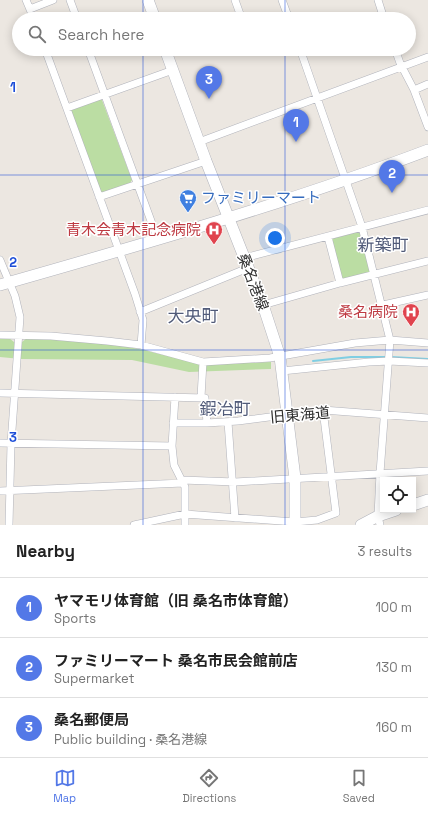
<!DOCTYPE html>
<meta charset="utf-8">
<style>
body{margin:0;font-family:"Space Grotesk","Noto Sans JP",sans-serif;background:#f2f2f2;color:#222}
.controls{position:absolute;right:12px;bottom:12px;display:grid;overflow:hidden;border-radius:0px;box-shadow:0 2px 10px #0003}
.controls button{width:36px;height:36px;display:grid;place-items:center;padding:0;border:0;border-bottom:1px solid #e0e0e0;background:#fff;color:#222;font:20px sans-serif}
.you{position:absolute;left:275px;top:238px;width:14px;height:14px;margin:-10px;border:3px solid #fff;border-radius:50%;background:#1a73e8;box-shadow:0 0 0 6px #1a73e833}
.badge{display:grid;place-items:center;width:26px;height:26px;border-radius:50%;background:#5378e7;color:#fff;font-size:13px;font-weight:700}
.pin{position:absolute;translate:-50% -33px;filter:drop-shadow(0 1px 2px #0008)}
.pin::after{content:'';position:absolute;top:21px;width:14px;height:12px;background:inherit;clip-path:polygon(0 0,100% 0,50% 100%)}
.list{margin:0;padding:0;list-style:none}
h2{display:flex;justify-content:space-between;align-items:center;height:52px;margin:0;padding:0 16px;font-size:17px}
h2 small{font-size:13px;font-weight:400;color:#767676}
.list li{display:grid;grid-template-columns:26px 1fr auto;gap:12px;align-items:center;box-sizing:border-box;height:60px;padding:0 16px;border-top:1px solid #e0e0e0}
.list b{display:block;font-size:15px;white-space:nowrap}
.list p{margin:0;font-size:13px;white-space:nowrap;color:#767676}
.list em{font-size:13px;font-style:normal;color:#767676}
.icon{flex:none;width:22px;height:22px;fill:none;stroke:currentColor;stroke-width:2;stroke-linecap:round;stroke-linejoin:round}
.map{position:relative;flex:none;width:428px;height:525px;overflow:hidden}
.search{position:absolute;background:#fff;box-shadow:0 2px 10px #0003;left:12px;right:12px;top:12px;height:44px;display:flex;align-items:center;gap:10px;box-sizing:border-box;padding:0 14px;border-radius:22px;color:#767676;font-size:15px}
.sheet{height:232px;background:#fff}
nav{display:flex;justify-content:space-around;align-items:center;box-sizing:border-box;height:56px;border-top:1px solid #e0e0e0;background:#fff;font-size:11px;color:#767676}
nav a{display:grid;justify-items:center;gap:2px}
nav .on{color:#5378e7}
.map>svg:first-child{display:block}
.green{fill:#bbdda3}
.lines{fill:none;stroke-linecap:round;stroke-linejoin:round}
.stream{stroke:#80cee2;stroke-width:2}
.street-casing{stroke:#b1b3bb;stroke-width:8}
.secondary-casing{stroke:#b1b3bb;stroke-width:12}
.street{stroke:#fff;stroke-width:7}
.secondary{stroke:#fff;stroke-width:11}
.grid{fill:none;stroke:#1d4ed8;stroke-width:1;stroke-opacity:0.55}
.labels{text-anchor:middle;stroke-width:3;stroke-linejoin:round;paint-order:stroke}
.shop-label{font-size:15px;fill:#366cbe;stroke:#fff;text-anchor:start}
.health-label{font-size:15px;fill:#be3a42;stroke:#fff;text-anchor:end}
.street-label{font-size:15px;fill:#2d2d2d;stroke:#fff}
.quarter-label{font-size:17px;fill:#515b79;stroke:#fff}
.grid-label{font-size:13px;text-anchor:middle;font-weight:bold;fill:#1d4ed8;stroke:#fff;stroke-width:3;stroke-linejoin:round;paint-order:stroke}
</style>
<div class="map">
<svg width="428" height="525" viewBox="0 0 428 525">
<rect width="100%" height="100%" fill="#ece7e1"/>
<!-- green -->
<path class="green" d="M99,99L102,100L132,180L130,183L103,193L100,191L71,111L72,109Z
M361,231L371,272L341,279L331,239Z
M0,338H9L14,342H22L27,338L112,344L144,350L199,364L271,362V369L189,372L132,360L21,359L0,357Z"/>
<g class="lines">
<!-- stream -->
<path class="stream" d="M391,357L428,359
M313,361L351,357H387"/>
<!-- street casing -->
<g class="street-casing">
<path id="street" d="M26,0L34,19
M70,0L77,19
M282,0L289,19
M378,0L384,19
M30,9L53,0
M226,19L240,14L235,0
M45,49L135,294L143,320L141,345
M88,49L158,240
M300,49L362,227L390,340L380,473L378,516L380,525
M395,49L400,63L414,90L428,127
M414,90L428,84
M67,108L173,70
M199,142L428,57
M99,197L206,161
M328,237L340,283
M244,258L428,210
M0,260L15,296L20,317L11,444L9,525
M263,305L340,283L428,261
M383,305L428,295
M140,312L248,268
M0,335L51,336L107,341L141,345L203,362L270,358L355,343L390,340L428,343
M282,371L369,362L389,361L428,363
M0,393L205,398L207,423L238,421L323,410L428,418
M175,397L172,446L174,465L185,487V525
M201,397L203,362
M228,422L235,518
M173,423H207
M0,443L172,446
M182,480L235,482L428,471
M0,491L183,483
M134,525L185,514L295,522L317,520L336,513L323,410"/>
</g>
<!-- secondary casing -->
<g class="secondary-casing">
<path id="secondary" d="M148,0L155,19
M165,49L206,161L263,305L280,357L295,478V525
M0,285C144,244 288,203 428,150
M413,505L428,500
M361,525L378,516L396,510"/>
</g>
<!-- street -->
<use href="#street" class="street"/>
<!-- secondary -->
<use href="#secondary" class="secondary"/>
</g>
<!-- grid -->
<path class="grid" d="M143,0V19M285,0V19M143,49V525M285,49V525M0,175H428M0,350H428"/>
<!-- icons -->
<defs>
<g id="supermarket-pin" transform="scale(0.9)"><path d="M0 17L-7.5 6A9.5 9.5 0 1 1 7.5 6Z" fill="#3f7fe0" stroke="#fff"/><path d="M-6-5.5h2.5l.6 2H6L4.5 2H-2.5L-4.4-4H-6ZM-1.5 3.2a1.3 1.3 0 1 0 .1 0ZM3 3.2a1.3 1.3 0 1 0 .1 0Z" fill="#fff"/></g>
<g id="hospital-pin" transform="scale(0.9)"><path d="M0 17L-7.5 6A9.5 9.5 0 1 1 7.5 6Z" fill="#e0444e" stroke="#fff"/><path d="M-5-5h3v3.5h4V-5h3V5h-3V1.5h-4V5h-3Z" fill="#fff"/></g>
</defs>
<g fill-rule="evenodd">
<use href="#supermarket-pin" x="188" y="198"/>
<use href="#hospital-pin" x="214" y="230"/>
<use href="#hospital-pin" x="411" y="312"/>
</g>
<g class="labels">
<!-- shop labels -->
<g class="shop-label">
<text x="201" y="203">ファミリーマート</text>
</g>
<!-- health labels -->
<g class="health-label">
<text x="201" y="235">青木会青木記念病院</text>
<text x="398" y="317">桑名病院</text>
</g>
<!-- street labels -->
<g class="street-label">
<text transform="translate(253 282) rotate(69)" y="5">桑名港線</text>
<text transform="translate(300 415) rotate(-5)" y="5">旧東海道</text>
</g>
<!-- quarter labels -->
<g class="quarter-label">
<text x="383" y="251">新築町</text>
<text x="193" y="322">大央町</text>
<text x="225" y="415">鍜冶町</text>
</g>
</g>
<g class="grid-label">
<text x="13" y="92">1</text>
<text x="13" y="267">2</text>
<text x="13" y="442">3</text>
</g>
</svg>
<div class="controls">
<button><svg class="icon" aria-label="locate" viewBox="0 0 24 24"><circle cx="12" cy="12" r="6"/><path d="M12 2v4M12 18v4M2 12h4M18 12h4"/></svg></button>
</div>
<div class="you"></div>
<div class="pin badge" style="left:296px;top:142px">1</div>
<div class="pin badge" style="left:392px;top:193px">2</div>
<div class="pin badge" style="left:209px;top:99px">3</div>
<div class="search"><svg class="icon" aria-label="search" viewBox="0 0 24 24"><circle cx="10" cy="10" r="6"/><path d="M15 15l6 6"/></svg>Search here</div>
</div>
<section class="sheet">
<h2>Nearby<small>3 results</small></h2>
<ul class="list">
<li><span class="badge">1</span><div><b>ヤマモリ体育館（旧 桑名市体育館）</b><p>Sports</p></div><em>100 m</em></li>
<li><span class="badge">2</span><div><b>ファミリーマート 桑名市民会館前店</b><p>Supermarket</p></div><em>130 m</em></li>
<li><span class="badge">3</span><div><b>桑名郵便局</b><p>Public building · 桑名港線</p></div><em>160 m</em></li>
</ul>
</section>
<nav>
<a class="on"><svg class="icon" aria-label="map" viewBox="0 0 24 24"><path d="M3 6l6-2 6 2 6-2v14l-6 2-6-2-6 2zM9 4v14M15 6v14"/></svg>Map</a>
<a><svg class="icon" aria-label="directions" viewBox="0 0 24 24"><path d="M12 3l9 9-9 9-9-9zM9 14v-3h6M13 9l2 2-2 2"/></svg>Directions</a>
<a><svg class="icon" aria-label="saved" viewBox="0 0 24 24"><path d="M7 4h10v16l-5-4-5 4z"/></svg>Saved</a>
</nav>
